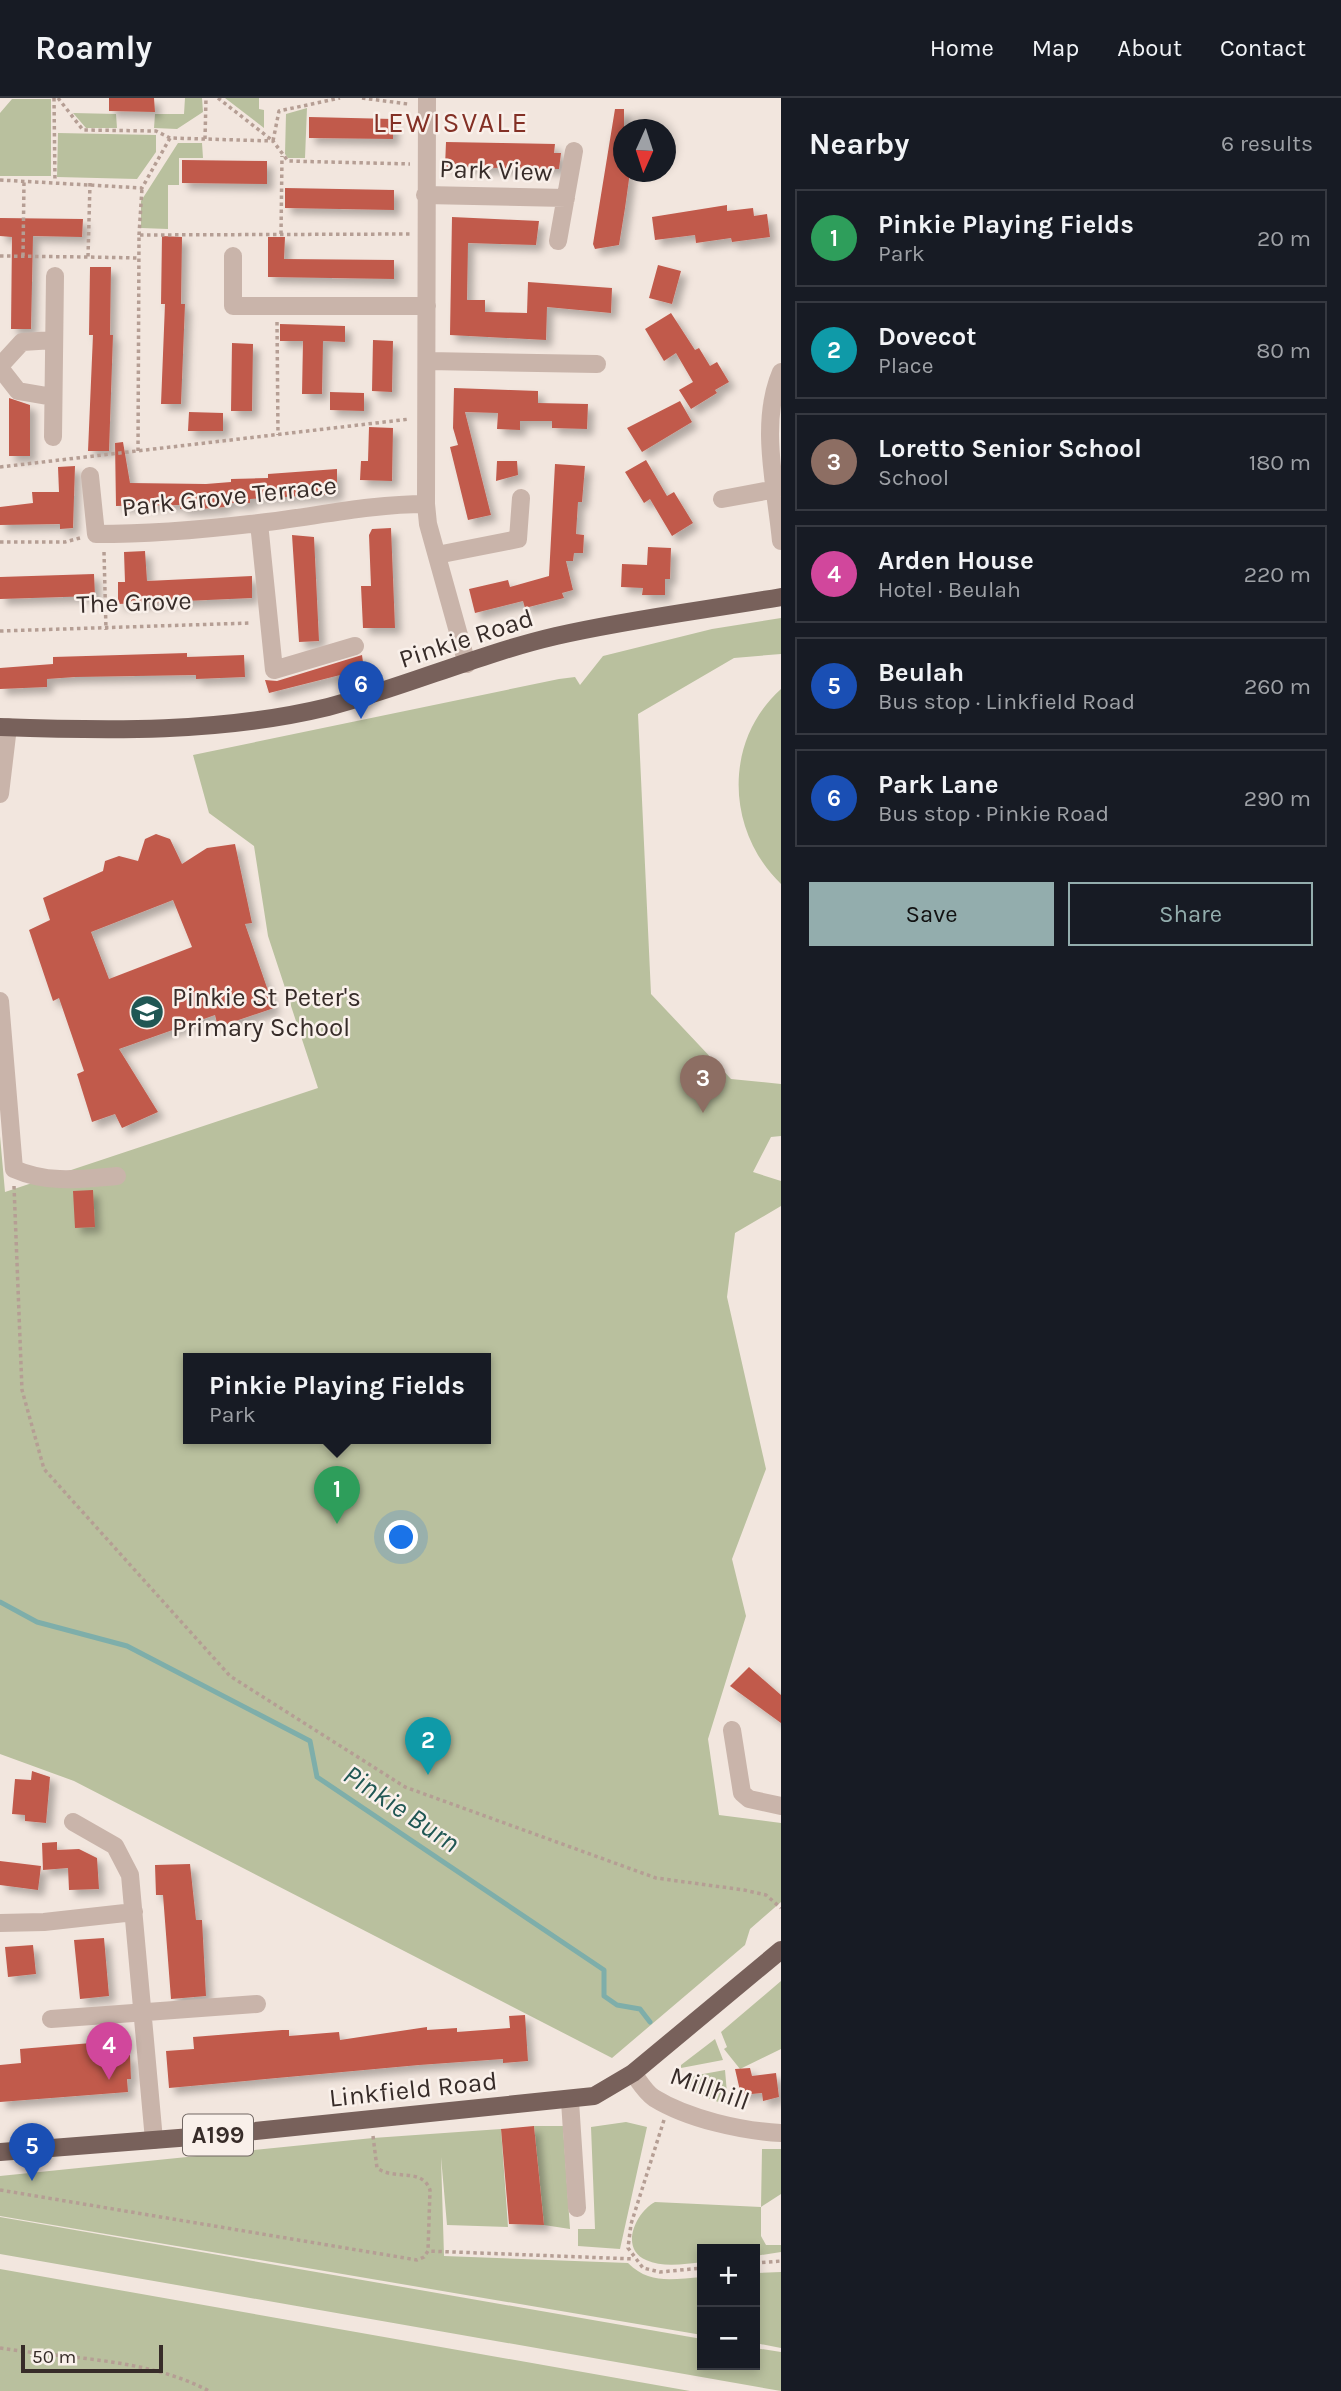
<!DOCTYPE html>
<meta charset="utf-8">
<style>
body{margin:0;font-family:Karla,sans-serif;background:#242831;color:#f1f3f6}
.controls{position:absolute;right:21px;bottom:21px;display:grid;overflow:hidden;border-radius:0px;box-shadow:0 4px 10px #0003}
.controls button{width:63px;height:63px;display:grid;place-items:center;padding:0;border:0;border-bottom:2px solid #363941;background:#171b24;color:#f1f3f6;font:35px sans-serif}
.compass{position:absolute;left:613px;top:21px;width:63px;height:63px;border-radius:50%;background:#171b24;box-shadow:0 4px 10px #0003;rotate:183deg}
.scale{position:absolute;left:21px;bottom:18px;width:142px;box-sizing:border-box;padding-left:7px;border:4px solid #372c29;border-top:0;font-size:19px;line-height:24px;white-space:nowrap;color:#372c29;-webkit-text-stroke:5px #f9f0ea;paint-order:stroke}
.you{position:absolute;left:402px;top:1440px;width:24px;height:24px;margin:-18px;border:5px solid #fff;border-radius:50%;background:#1a73e8;box-shadow:0 0 0 10px #1a73e833}
.badge{display:grid;place-items:center;width:46px;height:46px;border-radius:50%;background:#93adad;color:#fff;font-size:23px;font-weight:700}
.pin{position:absolute;translate:-50% -58px;filter:drop-shadow(0 2px 4px #0008)}
.pin::after{content:'';position:absolute;top:37px;width:24px;height:21px;background:inherit;clip-path:polygon(0 0,100% 0,50% 100%)}
.popup{position:absolute;left:183px;top:1255px;width:308px;height:91px;box-sizing:border-box;display:grid;place-content:center;border-radius:0px;background:#171b24;filter:drop-shadow(0 2px 5px #0005);font-size:23px;white-space:nowrap;color:#9ea1a6}
.popup b{font-size:26px;color:#f1f3f6}
.popup::after{content:'';position:absolute;left:50%;top:100%;margin-left:-14px;border:14px solid transparent;border-top-color:#171b24}
.list{margin:0;padding:0;list-style:none}
h2{display:flex;justify-content:space-between;align-items:center;height:91px;margin:0;padding:0 28px;font-size:30px}
h2 small{font-size:23px;font-weight:400;color:#9ea1a6}
.list li{display:grid;grid-template-columns:46px 1fr auto;gap:21px;align-items:center;box-sizing:border-box;height:98px;margin:0 14px 14px;padding:0 14px;border:2px solid #363941;border-radius:0px}
.list b{display:block;font-size:26px;white-space:nowrap}
.list p{margin:0;font-size:23px;white-space:nowrap;color:#9ea1a6}
.list em{font-size:23px;font-style:normal;color:#9ea1a6}
.actions{display:flex;gap:14px;padding:21px 28px}
.actions a{flex:1;padding:16px 0;border:2px solid #93adad;border-radius:0px;text-align:center;font-size:24px;color:#93adad}
.actions .main{background:#93adad;color:#111}
.map{position:relative;flex:none;width:781px;height:2293px;overflow:hidden}
header{display:flex;align-items:center;gap:42px;box-sizing:border-box;height:98px;padding:0 35px;background:#171b24;border-bottom:2px solid #363941}
header strong{font-size:33px}
nav{display:flex;gap:38px;margin-inline-start:auto;font-size:24px}
main{display:flex}
aside{flex:1;background:#171b24}
.map>svg:first-child{display:block}
.green{fill:#b9c09e;fill-rule:evenodd}
.lines{fill:none;stroke-linecap:round;stroke-linejoin:round}
.stream{stroke:#7eaeaa;stroke-width:5}
.building{fill:#c15a4c;fill-rule:evenodd;filter:url(#shadow)}
.path{stroke:#b59e94;stroke-width:3.5;stroke-dasharray:3.5 3.5;stroke-linecap:butt}
.minor{stroke:#c9b4aa;stroke-width:18}
.major{stroke:#78615b;stroke-width:18}
.labels{text-anchor:middle;stroke-width:5;stroke-linejoin:round;paint-order:stroke}
.shield{fill:#f9f0ea;stroke:#716763;stroke-width:2}
.shield-label{font-size:24px;font-weight:bold;fill:#372c29}
.street-label{font-size:26px;fill:#372c29;stroke:#f9f0ea}
.poi-label{font-size:26px;fill:#372c29;stroke:#f9f0ea;text-anchor:start}
.neighbourhood-label{font-size:28px;letter-spacing:2px;fill:#833025;stroke:#f9f0ea}
.water-label{font-size:28px;font-style:italic;fill:#205754;stroke:#f9f0ea}
</style>
<header>
<strong>Roamly</strong>
<nav><a>Home</a><a>Map</a><a>About</a><a>Contact</a></nav>
</header>
<main>
<div class="map">
<svg width="781" height="2293" viewBox="0 0 781 2293">
<defs>
<filter id="shadow"><feDropShadow dx="6" dy="6" stdDeviation="3.5" flood-color="#0004"/></filter>
</defs>
<rect width="100%" height="100%" fill="#f2e6de"/>
<!-- green -->
<path class="green" d="M185,0H202L203,14L177,31L154,30L155,16H184Z
M225,0H259V11L264,12V30Z
M12,1H51V78H0V15Z
M307,10L305,60H288L285,56L286,16Z
M73,15L116,16L117,30H86Z
M58,35L156,37V54L137,81L57,79Z
M178,45H202L203,60H179V87H168V131L141,130V103Z
M781,520V556L734,560L638,616L651,896L731,981L781,986V1038L771,1039L753,1074L781,1083V1108L735,1135L727,1199L766,1371L732,1461L746,1518L708,1641L719,1717L781,1725V1804L750,1831L745,1847L612,1960L74,1683L0,1656V1038L5,1094L318,990L268,838L254,748L209,715L193,657L559,581L575,579L580,587L603,558L712,531ZM188,1260H486V1340H188Z
M781,591V786C726,733 723,643 781,591Z
M781,1883V1951L740,1971L724,1951L727,1949L721,1934Z
M715,1941L723,1962L681,1970V1967Z
M725,1972L728,2007C711,2001 689,1997 681,1980Z
M626,2024L647,2029L620,2151L578,2148V2131H595L591,2029Z
M534,2028H563L570,2131L544,2127Z
M501,2031L508,2129L447,2127L441,2059L444,2158L628,2165C650,2187 673,2181 702,2179V2237L0,2118V2078L373,2040Z
M762,2051H781V2096L761,2109V2138L766,2147H781V2154L755,2158V2151H702V2164C685,2166 663,2170 646,2162C619,2150 636,2114 655,2104L761,2109Z
M0,2119L702,2241V2267H755V2250L781,2254V2293L0,2156Z
M0,2171L690,2293H0Z
M781,2174V2250L755,2245V2175Z"/>
<g class="lines">
<!-- stream -->
<path class="stream" d="M0,1504L37,1524L127,1548L310,1643L317,1679L604,1872V1898L617,1907L640,1911L650,1924"/>
</g>
<!-- building -->
<path class="building" d="M109,0H154L155,14L109,13Z
M615,11H624V74H630L625,110L619,147L595,151L593,146Z
M309,19L393,21V41L309,40Z
M446,44L555,46L554,55H561L559,71L445,69Z
M182,62L267,63V86L182,85Z
M285,90L394,92V112L285,110Z
M727,107V113L753,110L754,118L767,116L770,139L732,144L731,140L696,145L695,137L655,142L652,119Z
M452,119L539,123L536,147L468,145L467,202H485V214L527,215L528,184L612,190L611,215L547,209L546,242L450,237Z
M0,120L83,121L82,139L33,138L31,231H11L12,139L0,138Z
M162,138L182,139L181,206H185L181,306H161L165,206H161Z
M268,139H285L284,161L394,162V181L268,179Z
M658,167L681,173L672,206L649,200Z
M90,169H111L110,237H113L109,353H88L93,237H89Z
M671,215L695,252L699,250L710,268L717,264L729,284L715,292L717,295L691,311L679,292L693,284L676,255L664,263L645,231Z
M280,226L345,228V244L323,243L322,296H302L303,243H280Z
M373,242L393,243L392,294L372,293Z
M232,245L253,246L252,313H231Z
M454,290L538,293V305L588,306L587,331L552,330V323H520V332L497,331L498,315L465,314L491,417L468,422L450,349L458,347L453,330Z
M330,294L364,295V313L330,312Z
M9,300L30,307V358H9Z
M680,303L692,324L642,354L627,330Z
M189,314L223,315V333H188Z
M369,329L393,330L392,383L360,382L361,363H368Z
M123,344L130,385L206,386L231,384V381L268,380V376L337,371V396L250,401V405H225V409L199,411H180V407L116,408L115,345Z
M646,362L667,398L674,394L693,425L672,438L650,401L644,405L625,374Z
M497,363H517L518,377L496,383Z
M555,366L585,368L582,404H578L576,436L584,437L583,455H574L573,463H566L573,492L562,495L564,500L525,510L523,503L475,515L469,491L508,482L510,489L549,478Z
M75,368L73,430L60,431V426L0,427V409L33,405L32,394H59L58,369Z
M391,430L395,530H363L361,488H371L369,437L372,431Z
M292,437L314,439L319,543L299,544Z
M648,449L671,450L670,481H665V497H642L643,490L621,489L622,466L647,467Z
M145,453L147,483L252,478V500L118,506V484H125L124,454Z
M94,476L95,498L0,501V479Z
M187,555V559L244,557L245,579L196,581V577L75,579L47,581V589L0,591V570L53,566V559Z
M362,557L364,571L269,595L265,582L277,583Z
M156,736L170,741L182,766L207,750L235,746L252,825L245,826L274,910L218,929L215,917L119,951L158,1014L122,1030L115,1016L92,1024L77,976L84,973L59,900L53,903L29,832L50,822L43,800L103,773L105,763L119,758L138,763L145,741ZM173,802L192,849L109,881L91,834Z
M93,1092L95,1129L75,1130L73,1093Z
M749,1569L781,1597V1625L730,1588Z
M32,1673L50,1679L46,1725L25,1723V1717L12,1716L15,1681L31,1682Z
M57,1744V1752L79,1751L97,1760L99,1791L69,1792L68,1770L43,1772L42,1745Z
M0,1763L41,1768L38,1792L0,1787Z
M190,1766L196,1822H202L206,1898L171,1901L163,1797H156L155,1767Z
M104,1840L109,1898L80,1901L74,1842Z
M33,1847L36,1876L8,1879L5,1849Z
M525,1917L528,1963L503,1965V1961L419,1967L169,1990L166,1953L194,1951L193,1939L282,1932H289V1938L339,1934L340,1942L427,1929V1932L457,1930V1934L510,1930L509,1918Z
M103,1944L104,1959L130,1957L131,1981H127L128,1994L0,2004V1967L21,1965L20,1951Z
M750,1970L752,1978L776,1975L779,1999L763,2003L762,1995L741,1997L735,1971Z
M534,2028L544,2127L509,2126L501,2031Z"/>
<g class="lines">
<!-- path -->
<path class="path" d="M54,0L55,84
M58,0L83,32L156,33L170,40
M218,0L273,43L279,13L340,0
M362,0L408,6
M205,41L206,0
M0,82L142,90L170,40L273,43L288,63L410,66
M90,85L88,159L139,160
M281,136L282,58
M139,137L142,90
M0,158L88,159
M23,158L24,83
M277,224L278,337
M138,353L139,137L411,136
M0,369L410,321
M0,444H65L80,440
M104,454L106,532
M0,533L251,525
M14,1088L22,1292L44,1371L230,1578L405,1689L656,1780L744,1792L766,1797L781,1810
M664,2022L631,2126L628,2150L643,2170L660,2174L702,2170
M373,2038L377,2070C395,2083 422,2069 430,2092L428,2153
M0,2092L417,2162L424,2159L428,2153L634,2161
M755,2165L781,2163
M0,2250C68,2261 147,2260 209,2293"/>
<!-- minor -->
<path class="minor" d="M427,0L426,406L428,426L467,566
M425,97L566,100
M558,143L574,53
M233,158V208H427
M428,263L597,266
M0,268L22,244L54,242
M0,270L18,293L53,299
M781,274C759,325 776,389 781,443
M53,339L55,178
M90,378L96,436C148,436 199,432 250,426C309,420 367,406 426,406
M722,401L776,391
M259,425L274,572L355,548
M437,457L518,441L521,400
M0,696L8,629
M0,903L14,1071C48,1086 81,1081 117,1078
M732,1632L742,1695L749,1701L781,1708
M73,1724L115,1748L130,1777L154,2042
M0,1825L44,1824L134,1814
M51,1921L257,1906
M633,1975C639,1983 645,1994 654,2000C688,2021 742,2033 781,2035
M570,2003L577,2110"/>
<!-- major -->
<path class="major" d="M0,629C108,633 221,635 328,609C405,589 479,556 556,538C630,521 706,512 781,499
M0,2054L217,2037L594,1998L633,1975L781,1852"/>
</g>
<!-- icons -->
<defs>
<g id="school-disc" transform="scale(1.75)"><circle r="9.5" fill="#205754" stroke="#f9f0ea"/><path d="M0-5L7-2L0 1L-7-2ZM-4 1L0 2.5L4 1V4Q0 6-4 4Z" fill="#fff"/></g>
</defs>
<g fill-rule="evenodd">
<use href="#school-disc" x="147" y="914"/>
</g>
<g class="labels">
<!-- shield labels -->
<rect class="shield" x="183" y="2016.5" width="70" height="41" rx="5"/>
<g class="shield-label">
<text x="218" y="2045">A199</text>
</g>
<!-- street labels -->
<g class="street-label">
<text transform="translate(496 72) rotate(2)" y="9">Park View</text>
<text transform="translate(229 398) rotate(-6)" y="9">Park Grove Terrace</text>
<text transform="translate(134 504) rotate(-2)" y="9">The Grove</text>
<text transform="translate(466 540) rotate(-18)" y="9">Pinkie Road</text>
<text transform="translate(710 1990) rotate(20)" y="9">Millhill</text>
<text transform="translate(413 1991) rotate(-6)" y="9">Linkfield Road</text>
</g>
<!-- poi labels -->
<g class="poi-label">
<text x="172" y="908">Pinkie St Peter's<tspan x="172" dy="30">Primary School</tspan></text>
</g>
<!-- neighbourhood labels -->
<g class="neighbourhood-label">
<text x="451" y="34">LEWISVALE</text>
</g>
<!-- water labels -->
<g class="water-label">
<text transform="translate(402 1710) rotate(34)" y="10">Pinkie Burn</text>
</g>
</g>
</svg>
<div class="controls">
<button>+</button>
<button>−</button>
</div>
<svg class="compass" viewBox="-18 -18 36 36"><path d="M0-13l5 13h-10z" fill="#e53935"/><path d="M0 13l5-13h-10z" fill="#9ea1a6"/></svg>
<div class="scale">50 m</div>
<div class="you"></div>
<div class="pin badge" style="left:337px;top:1426px;background:#2e9e5b">1</div>
<div class="popup"><b>Pinkie Playing Fields</b>Park</div>
<div class="pin badge" style="left:428px;top:1677px;background:#0f9aa8">2</div>
<div class="pin badge" style="left:703px;top:1015px;background:#8d6e63">3</div>
<div class="pin badge" style="left:109px;top:1982px;background:#d1479c">4</div>
<div class="pin badge" style="left:32px;top:2083px;background:#1a4fb4">5</div>
<div class="pin badge" style="left:361px;top:621px;background:#1a4fb4">6</div>
</div>
<aside>
<h2>Nearby<small>6 results</small></h2>
<ul class="list">
<li><span class="badge" style="background:#2e9e5b">1</span><div><b>Pinkie Playing Fields</b><p>Park</p></div><em>20 m</em></li>
<li><span class="badge" style="background:#0f9aa8">2</span><div><b>Dovecot</b><p>Place</p></div><em>80 m</em></li>
<li><span class="badge" style="background:#8d6e63">3</span><div><b>Loretto Senior School</b><p>School</p></div><em>180 m</em></li>
<li><span class="badge" style="background:#d1479c">4</span><div><b>Arden House</b><p>Hotel · Beulah</p></div><em>220 m</em></li>
<li><span class="badge" style="background:#1a4fb4">5</span><div><b>Beulah</b><p>Bus stop · Linkfield Road</p></div><em>260 m</em></li>
<li><span class="badge" style="background:#1a4fb4">6</span><div><b>Park Lane</b><p>Bus stop · Pinkie Road</p></div><em>290 m</em></li>
</ul>
<div class="actions"><a class="main">Save</a><a>Share</a></div>
</aside>
</main>
